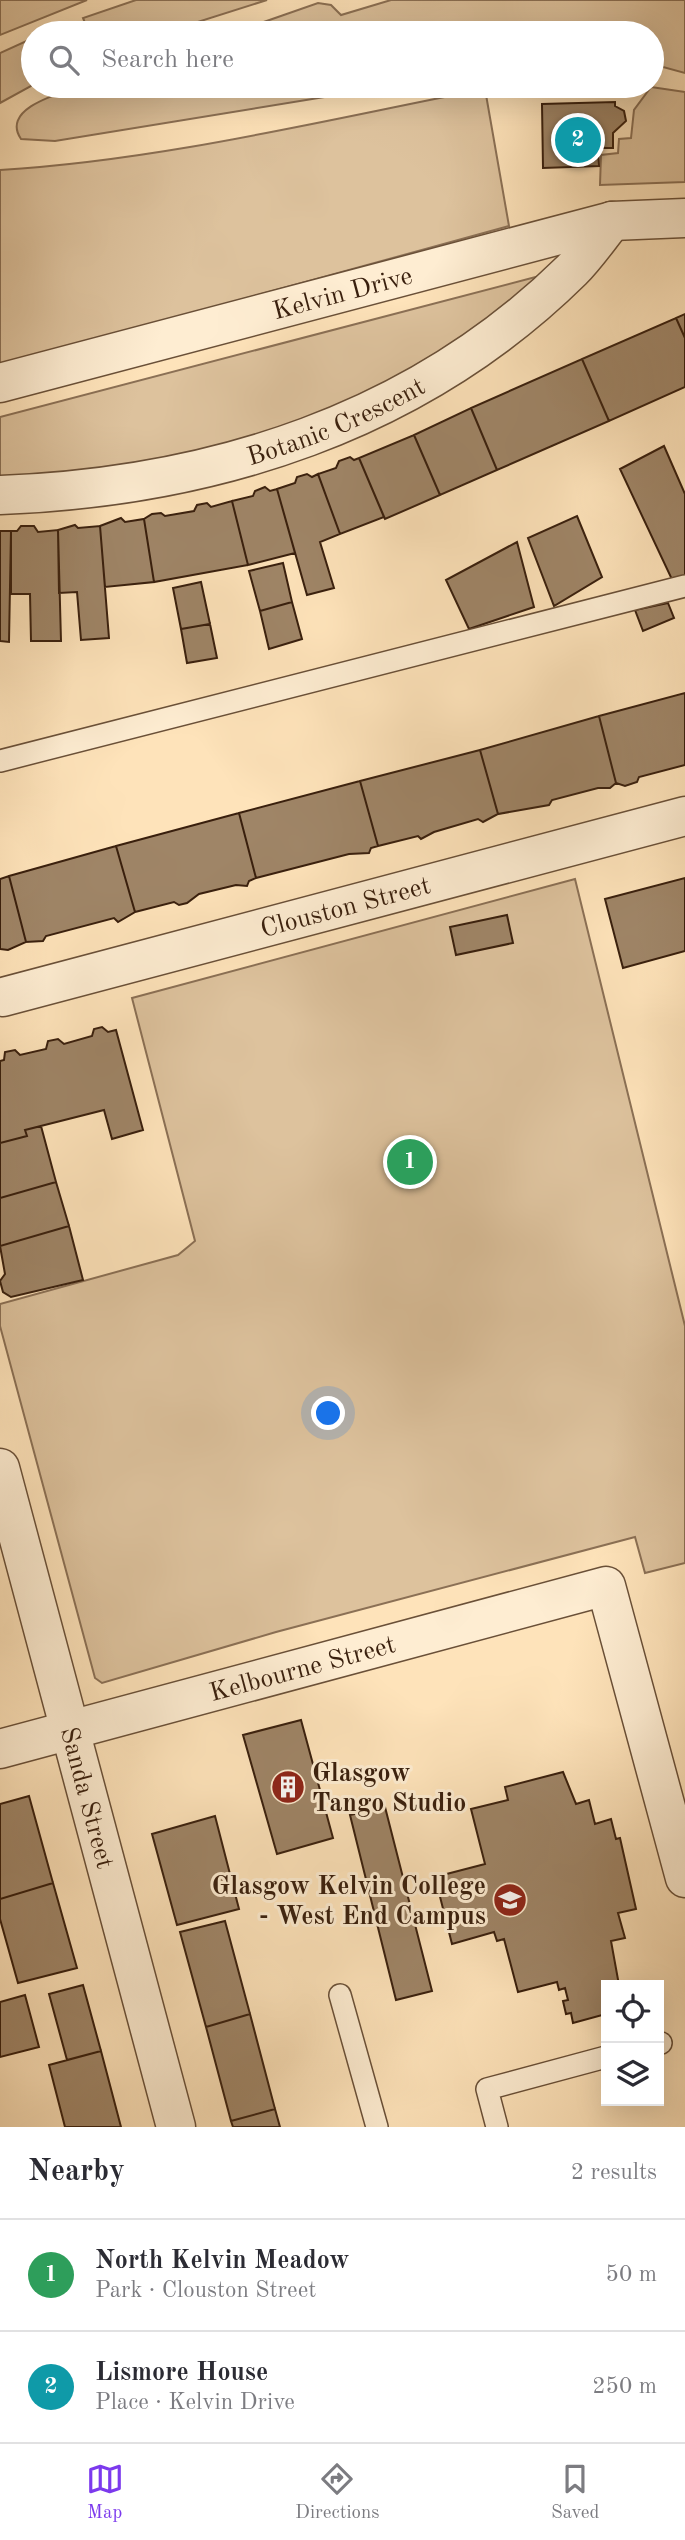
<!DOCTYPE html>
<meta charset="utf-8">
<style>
body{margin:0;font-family:"Old Standard TT",serif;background:#f7f7f7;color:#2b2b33}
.controls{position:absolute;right:21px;bottom:21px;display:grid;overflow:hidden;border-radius:0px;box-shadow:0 7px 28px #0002}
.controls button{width:63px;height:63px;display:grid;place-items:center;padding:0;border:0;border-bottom:2px solid #e1e1e2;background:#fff;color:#2b2b33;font:35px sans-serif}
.you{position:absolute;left:329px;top:1414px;width:24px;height:24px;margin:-18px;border:5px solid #fff;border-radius:50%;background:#1a73e8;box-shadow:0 0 0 10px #1a73e833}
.badge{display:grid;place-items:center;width:46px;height:46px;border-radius:50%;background:#7c3aed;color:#fff;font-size:23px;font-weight:700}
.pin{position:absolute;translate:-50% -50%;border:4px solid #fff;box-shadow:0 2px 7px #0006}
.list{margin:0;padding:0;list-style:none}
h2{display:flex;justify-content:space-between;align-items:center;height:91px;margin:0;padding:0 28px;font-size:30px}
h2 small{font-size:23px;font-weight:400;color:#7c7c81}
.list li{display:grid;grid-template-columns:46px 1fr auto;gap:21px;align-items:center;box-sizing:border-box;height:112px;padding:0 28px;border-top:2px solid #e1e1e2}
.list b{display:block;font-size:26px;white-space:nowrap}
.list p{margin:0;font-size:23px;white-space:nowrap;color:#7c7c81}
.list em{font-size:23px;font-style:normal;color:#7c7c81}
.icon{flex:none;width:38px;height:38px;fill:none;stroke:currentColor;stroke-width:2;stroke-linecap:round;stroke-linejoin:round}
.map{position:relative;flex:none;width:685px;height:2127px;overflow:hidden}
.search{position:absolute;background:#fff;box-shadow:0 7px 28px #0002;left:21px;right:21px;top:21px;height:77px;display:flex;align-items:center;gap:18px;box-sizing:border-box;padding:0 24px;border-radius:38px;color:#7c7c81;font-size:26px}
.sheet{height:315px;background:#fff}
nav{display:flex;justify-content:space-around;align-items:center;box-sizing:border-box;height:98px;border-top:2px solid #e1e1e2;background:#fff;font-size:19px;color:#7c7c81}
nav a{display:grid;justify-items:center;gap:4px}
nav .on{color:#7c3aed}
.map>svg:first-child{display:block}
.green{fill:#ddc29d;stroke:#8b7055;stroke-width:2}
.building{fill:#9f8567;stroke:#391f0d;stroke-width:2}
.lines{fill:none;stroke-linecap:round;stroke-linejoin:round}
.service-casing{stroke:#6a5038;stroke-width:24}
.minor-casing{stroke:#6a5038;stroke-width:41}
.service{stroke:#feedd2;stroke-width:21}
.minor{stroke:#feedd2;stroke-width:38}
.labels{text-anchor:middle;stroke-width:6;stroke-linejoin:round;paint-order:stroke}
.street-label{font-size:26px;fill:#391f0d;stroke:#feedd2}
.poi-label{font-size:26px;font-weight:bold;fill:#391f0d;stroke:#feedd2;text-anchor:start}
</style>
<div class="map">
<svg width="685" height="2127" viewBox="0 0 685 2127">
<rect width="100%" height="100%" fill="#fee3ba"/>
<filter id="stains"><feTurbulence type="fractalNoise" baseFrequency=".00286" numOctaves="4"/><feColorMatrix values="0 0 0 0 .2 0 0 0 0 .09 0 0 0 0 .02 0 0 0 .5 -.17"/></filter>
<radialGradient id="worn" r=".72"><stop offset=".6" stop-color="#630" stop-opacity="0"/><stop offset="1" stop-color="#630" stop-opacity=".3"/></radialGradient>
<!-- green -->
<path class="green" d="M0,0H87L0,35Z
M136,0H267L163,33H80L88,30L83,18Z
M391,0H685V73L652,64V33H232L318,3L331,5L341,15Z
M33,38V85L0,103V53Z
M81,86H392L55,141L21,139C0,108 61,93 81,86Z
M651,87L685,92V182L600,185L601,155L618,153L619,139L631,138L634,110Z
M485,89L509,226L0,366V170C163,160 325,120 485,89Z
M547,274L487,323L381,389L193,460L0,481V417Z
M575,879L685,1326V1563L645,1573L635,1537L276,1632L102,1683L95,1678L0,1326V1304L178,1255L195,1241L132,998Z"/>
<!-- building -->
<path class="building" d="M615,102V106L624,111L626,121L613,133V148H598L599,166L543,168L542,104Z
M685,314V338L676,318Z
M676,318L685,338V387L609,421L582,359Z
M582,359L609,421L497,470L471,408Z
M471,408L497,470L440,495L414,435Z
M414,435L440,495L385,519L359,458Z
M664,446L685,494V584L676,588L620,469Z
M350,457L354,460L359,458L384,517L340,534L318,474L336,468L339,461Z
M307,474L312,477L318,474L340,534L320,542L334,588L307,595L277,489L295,483L297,477Z
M265,487L270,491L277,489L295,553L248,565L232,501L253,496L255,491Z
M232,501L248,565L154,582L144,519L152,514L161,513L165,516L194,511L197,505L207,503L211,507Z
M577,516L602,577L554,606L528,538Z
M121,518L125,522L144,519L154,582L105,587L100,526Z
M75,525L78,528L100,526L109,638L81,640L77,592L59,593L58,530Z
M21,526H34L38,532L58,530L61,641H31L30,594H11V531H17Z
M0,531H11L9,642L0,641Z
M517,542L534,607L469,629L446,580Z
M283,563L292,602L260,611L249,571Z
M201,582L210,624L181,629L173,588Z
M292,602L302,639L269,649L260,611Z
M668,603L674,618L643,631L635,610Z
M210,624L217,658L187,663L181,629Z
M685,693V765L639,777L637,782L625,786L616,783L599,716Z
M599,716L616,783L610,788H598L552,800L549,805L498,814L480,750Z
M480,750L498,814L483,822L478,819L434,832L421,839L418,836L378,846L360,781Z
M360,781L378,846L371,848L369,853L349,854L256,878L239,813Z
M239,813L256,878L249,881L247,886L236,885L199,894L187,903L179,905L174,902L135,912L116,846Z
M116,846L135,912L118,922L114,918L46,936L43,941L26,942L9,876Z
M9,876L26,942L8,950L0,949V879Z
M685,878V951L623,968L605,899Z
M507,915L513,943L456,955L450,927Z
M102,1027L108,1032L116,1030L143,1130L112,1139L104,1110L25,1130L27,1136L0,1143V1061L4,1060L5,1052L15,1050L20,1055L46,1049L48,1041L58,1039L64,1044L92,1036L94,1029Z
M41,1126L56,1182L0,1198V1143L27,1136L25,1130Z
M56,1182L69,1226L0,1246V1198Z
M69,1226L83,1280L11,1297L3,1292L0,1281L5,1274L0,1246Z
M301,1720L333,1838L277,1854L243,1735Z
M563,1772L576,1804L589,1800L595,1824L611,1819L616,1839L620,1838L636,1909L618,1913L625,1938L611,1941L619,1985H606V2014L573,2023L571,2013L566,2014L563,2001L568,2000L565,1988L559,1990L557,1982L518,1992L504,1939L497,1941L494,1932L452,1944L435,1877L485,1864L471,1809L508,1800L505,1787Z
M29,1796L53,1883L0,1899V1804Z
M385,1807L432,1991L396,2000L350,1815Z
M215,1816L239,1909L177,1925L152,1834Z
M53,1883L77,1968L18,1983L0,1919V1899Z
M225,1921L250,2014L206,2027L180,1932Z
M83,1985L101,2051L67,2060L49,1994Z
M25,1995L39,2047L0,2057V2002Z
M250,2014L275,2109L231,2121L206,2027Z
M101,2051L121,2127H65L49,2065Z
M275,2109L280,2127H233L231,2121Z"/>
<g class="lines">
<!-- service casing -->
<g class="service-casing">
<path id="service" d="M0,761L685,586
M340,1995L377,2127
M659,2043H661
M497,2127L487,2089L606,2057"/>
</g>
<!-- minor casing -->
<g class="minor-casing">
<g id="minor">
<path id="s1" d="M0,383L612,221L685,218"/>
<path id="s2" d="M0,495C213,487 417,423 572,270C587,255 599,237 612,221"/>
<path id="s3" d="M3,997L685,816"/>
<path id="s4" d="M0,1468L176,2127"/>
<path id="s5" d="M0,1749L606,1586L685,1878"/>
</g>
</g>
<!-- service -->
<use href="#service" class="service"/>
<!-- minor -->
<use href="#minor" class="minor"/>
</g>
<!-- icons -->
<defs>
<g id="building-disc" transform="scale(1.75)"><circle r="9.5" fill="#8f2418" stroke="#feedd2"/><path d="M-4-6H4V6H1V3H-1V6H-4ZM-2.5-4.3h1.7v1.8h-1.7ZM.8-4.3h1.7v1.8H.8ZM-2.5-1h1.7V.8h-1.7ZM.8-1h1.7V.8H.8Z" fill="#fff"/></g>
<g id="university-disc" transform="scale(1.75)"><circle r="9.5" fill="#8f2418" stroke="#feedd2"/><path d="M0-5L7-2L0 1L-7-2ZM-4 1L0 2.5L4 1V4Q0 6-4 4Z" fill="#fff"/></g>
</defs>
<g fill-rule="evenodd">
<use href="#building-disc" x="288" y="1787"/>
<use href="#university-disc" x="510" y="1900"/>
</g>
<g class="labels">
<!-- street labels -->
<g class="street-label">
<text dy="9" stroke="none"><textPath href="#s1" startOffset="354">Kelvin Drive</textPath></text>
<text dy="9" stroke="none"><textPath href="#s2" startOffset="346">Botanic Crescent</textPath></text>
<text dy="9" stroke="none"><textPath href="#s3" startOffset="354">Clouston Street</textPath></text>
<text dy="9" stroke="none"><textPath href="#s5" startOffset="313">Kelbourne Street</textPath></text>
<text dy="9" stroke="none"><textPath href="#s4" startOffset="341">Sanda Street</textPath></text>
</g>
<!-- poi labels -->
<g class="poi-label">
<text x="312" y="1781">Glasgow<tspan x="312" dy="30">Tango Studio</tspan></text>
<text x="486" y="1894" text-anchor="end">Glasgow Kelvin College<tspan x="486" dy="30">- West End Campus</tspan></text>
</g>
</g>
<rect width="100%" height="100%" filter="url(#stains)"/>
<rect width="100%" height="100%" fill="url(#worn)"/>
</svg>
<div class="controls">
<button><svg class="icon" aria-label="locate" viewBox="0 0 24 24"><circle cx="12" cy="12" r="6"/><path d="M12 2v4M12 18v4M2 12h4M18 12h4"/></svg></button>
<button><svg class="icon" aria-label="layers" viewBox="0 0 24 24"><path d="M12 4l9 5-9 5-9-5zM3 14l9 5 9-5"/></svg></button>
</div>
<div class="you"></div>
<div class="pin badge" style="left:410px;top:1162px;background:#2e9e5b">1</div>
<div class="pin badge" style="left:578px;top:140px;background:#0f9aa8">2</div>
<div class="search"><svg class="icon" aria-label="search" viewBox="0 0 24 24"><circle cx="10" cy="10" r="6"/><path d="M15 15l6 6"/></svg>Search here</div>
</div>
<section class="sheet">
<h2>Nearby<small>2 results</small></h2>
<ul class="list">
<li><span class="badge" style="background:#2e9e5b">1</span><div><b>North Kelvin Meadow</b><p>Park · Clouston Street</p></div><em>50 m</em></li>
<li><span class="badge" style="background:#0f9aa8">2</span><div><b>Lismore House</b><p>Place · Kelvin Drive</p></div><em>250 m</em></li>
</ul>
</section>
<nav>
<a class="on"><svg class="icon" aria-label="map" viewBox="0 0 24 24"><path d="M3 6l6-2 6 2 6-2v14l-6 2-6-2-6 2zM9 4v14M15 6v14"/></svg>Map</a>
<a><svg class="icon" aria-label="directions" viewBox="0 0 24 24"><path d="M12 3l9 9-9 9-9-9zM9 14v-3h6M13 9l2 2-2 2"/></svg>Directions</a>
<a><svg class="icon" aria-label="saved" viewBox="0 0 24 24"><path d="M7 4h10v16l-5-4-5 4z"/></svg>Saved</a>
</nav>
